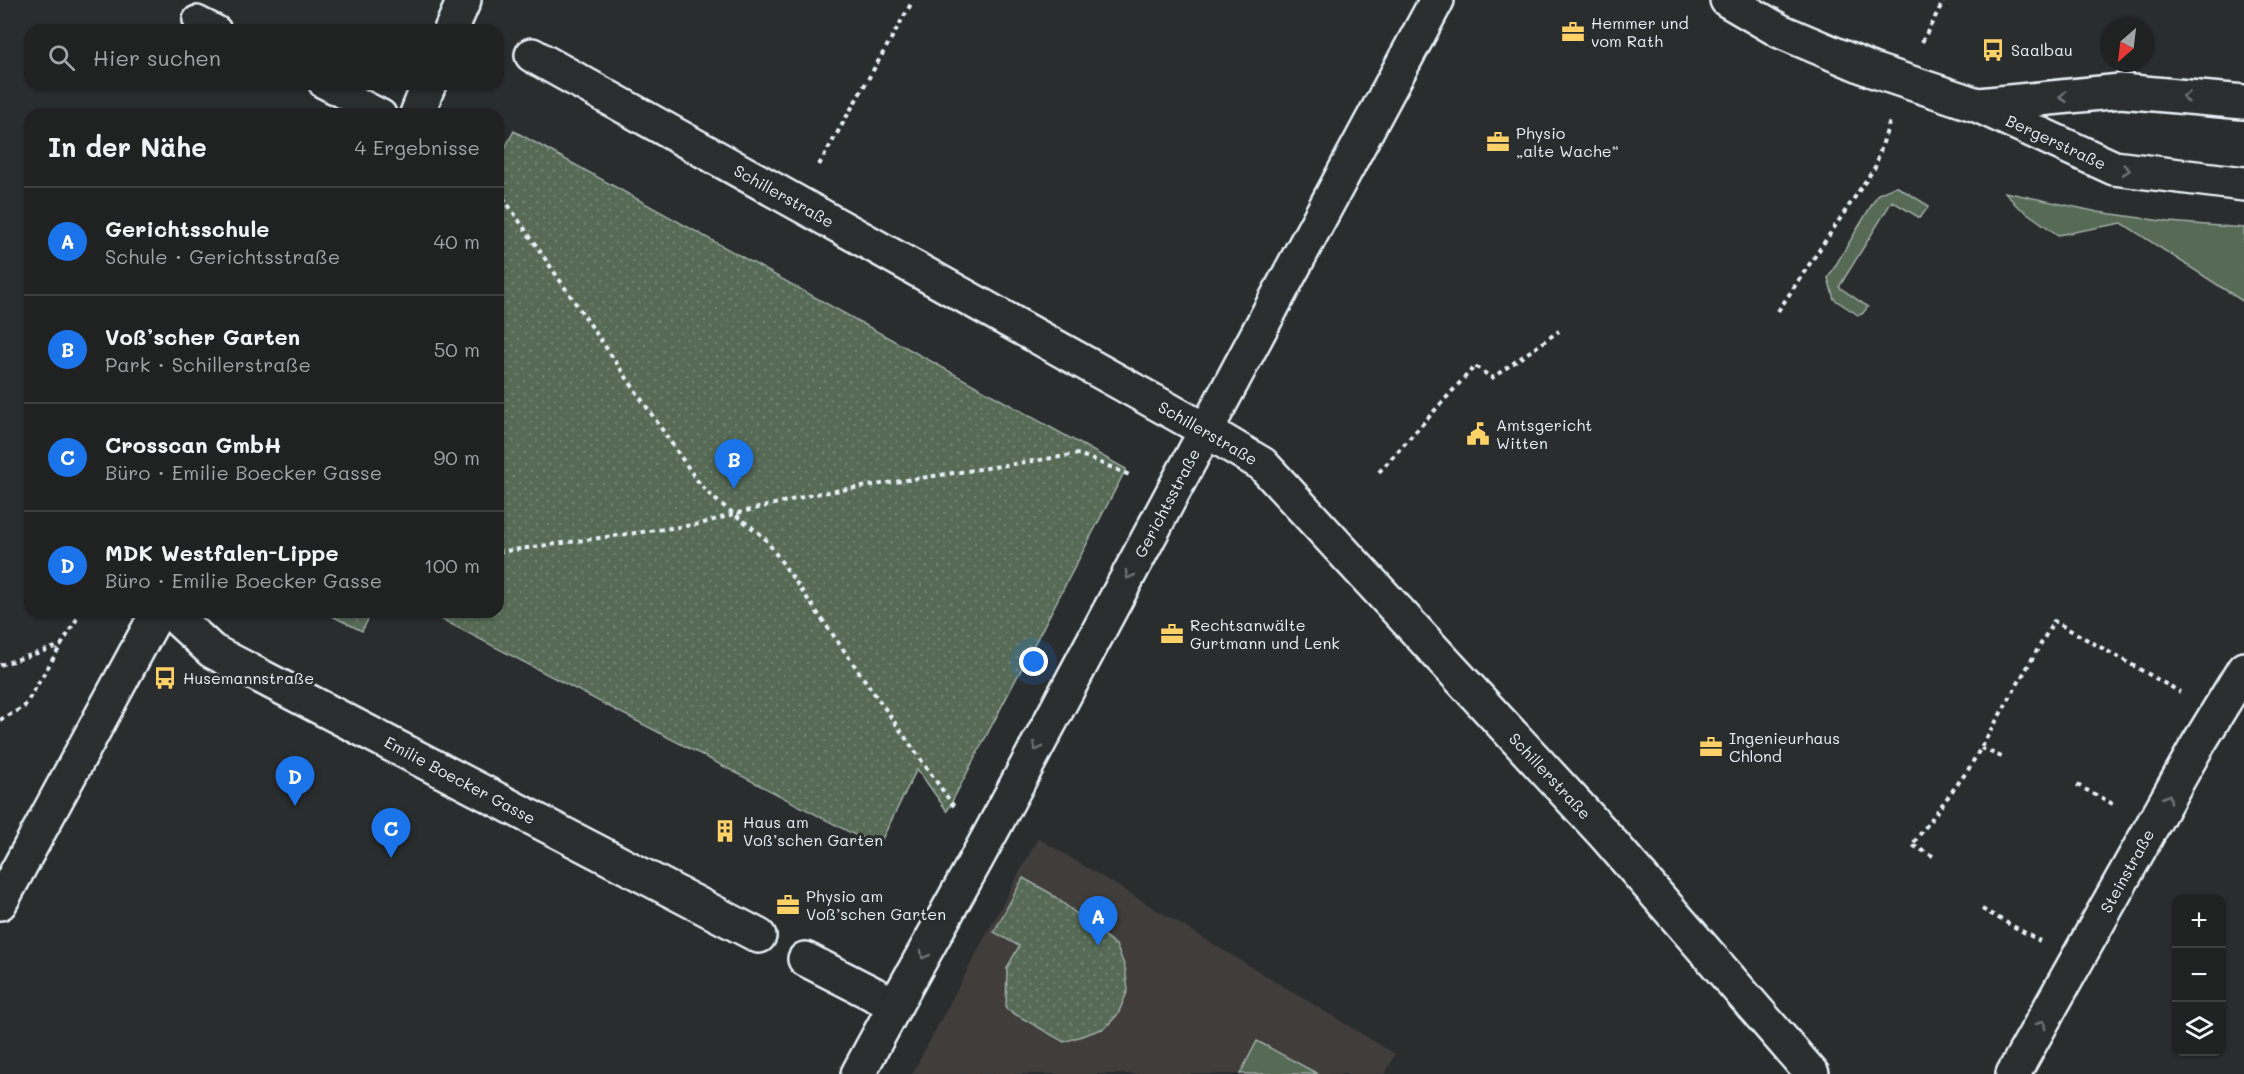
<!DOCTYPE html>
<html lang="de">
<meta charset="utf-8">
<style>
body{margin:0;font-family:Mali,sans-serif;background:#2d2f2f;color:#f1f3f6}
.controls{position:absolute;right:18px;bottom:18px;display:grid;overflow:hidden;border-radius:12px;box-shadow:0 2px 4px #0004}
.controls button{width:54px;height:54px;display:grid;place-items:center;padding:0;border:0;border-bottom:2px solid #3d3f40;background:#202222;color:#f1f3f6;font:30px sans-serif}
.compass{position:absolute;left:2100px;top:18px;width:54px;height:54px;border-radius:50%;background:#202222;box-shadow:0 2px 4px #0004;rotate:208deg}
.you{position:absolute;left:1034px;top:662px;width:21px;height:21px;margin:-15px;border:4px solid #fff;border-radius:50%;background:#1a73e8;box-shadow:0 0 0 9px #1a73e833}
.badge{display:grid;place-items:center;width:39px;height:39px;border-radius:50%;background:#1a73e8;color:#fff;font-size:20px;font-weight:700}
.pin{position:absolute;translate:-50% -50px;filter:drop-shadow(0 2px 3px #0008)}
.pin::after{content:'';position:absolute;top:32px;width:21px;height:18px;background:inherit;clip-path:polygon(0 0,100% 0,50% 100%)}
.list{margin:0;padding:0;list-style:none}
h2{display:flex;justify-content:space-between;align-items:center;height:78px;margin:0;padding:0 24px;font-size:26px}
h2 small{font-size:20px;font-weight:400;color:#a2a4a5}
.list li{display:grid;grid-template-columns:39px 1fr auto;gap:18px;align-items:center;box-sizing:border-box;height:108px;padding:0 24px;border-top:2px solid #3d3f40}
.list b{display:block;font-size:22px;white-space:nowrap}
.list p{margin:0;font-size:20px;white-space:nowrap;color:#a2a4a5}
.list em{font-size:20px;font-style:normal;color:#a2a4a5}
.icon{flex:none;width:33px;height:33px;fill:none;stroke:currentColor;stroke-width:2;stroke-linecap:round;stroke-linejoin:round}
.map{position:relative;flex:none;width:2244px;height:1074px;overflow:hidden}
.search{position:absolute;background:#202222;box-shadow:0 2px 4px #0004;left:24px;top:24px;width:480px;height:66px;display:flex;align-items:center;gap:15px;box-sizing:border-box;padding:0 21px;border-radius:18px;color:#a2a4a5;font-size:22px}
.panel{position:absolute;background:#202222;box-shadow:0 2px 4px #0004;left:24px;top:108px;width:480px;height:510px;border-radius:18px}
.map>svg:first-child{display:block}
.built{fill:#403e3b}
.grass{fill:#576b56;stroke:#a0aea7;stroke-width:1.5}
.park{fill:url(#park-dots);stroke:#a0aea7;stroke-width:1.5}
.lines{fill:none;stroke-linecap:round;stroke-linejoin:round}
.service-casing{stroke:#e8f1f8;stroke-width:32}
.pedestrian-casing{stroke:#e8f1f8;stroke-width:38}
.minor-casing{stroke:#e8f1f8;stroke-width:38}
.tertiary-casing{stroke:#e8f1f8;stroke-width:38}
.secondary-casing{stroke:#e8f1f8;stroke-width:38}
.path{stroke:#e8f1f8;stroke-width:4;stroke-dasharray:4.5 4.5;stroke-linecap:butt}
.service{stroke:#2a2d2e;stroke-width:27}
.pedestrian{stroke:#2a2d2e;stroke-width:33}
.minor{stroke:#2a2d2e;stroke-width:33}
.tertiary{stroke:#2a2d2e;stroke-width:33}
.secondary{stroke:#2a2d2e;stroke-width:33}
.oneway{stroke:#6c7275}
.labels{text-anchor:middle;stroke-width:6;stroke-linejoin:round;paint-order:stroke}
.poi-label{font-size:16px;fill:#e8f1f8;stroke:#2a2d2e;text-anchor:start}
.street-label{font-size:16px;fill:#e8f1f8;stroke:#2a2d2e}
</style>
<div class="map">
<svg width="2244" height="1074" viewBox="0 0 2244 1074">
<defs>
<pattern id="park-dots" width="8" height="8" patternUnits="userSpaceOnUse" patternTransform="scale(1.5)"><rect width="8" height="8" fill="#576b56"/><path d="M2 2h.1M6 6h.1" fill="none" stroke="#6f816f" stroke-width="1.8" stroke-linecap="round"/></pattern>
</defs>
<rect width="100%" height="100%" fill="#2a2d2e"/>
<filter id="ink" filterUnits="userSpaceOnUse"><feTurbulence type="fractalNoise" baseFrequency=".0167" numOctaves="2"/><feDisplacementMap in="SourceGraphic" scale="12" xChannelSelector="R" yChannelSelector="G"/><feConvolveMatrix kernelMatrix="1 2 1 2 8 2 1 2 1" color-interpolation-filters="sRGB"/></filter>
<g filter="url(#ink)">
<!-- built -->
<path class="built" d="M1038,838L1395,1054L1385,1074H912Z"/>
<!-- grass -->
<path class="grass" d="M1896,186L1929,206L1920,218L1892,201L1839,287L1868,307L1862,314L1858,315L1834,299L1828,278L1878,194Z
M2005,192L2098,212L2169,222L2244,228V302L2122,223L2058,235L2016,205Z
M1257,1041L1318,1074H1240Z"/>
<!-- park -->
<path class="park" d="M514,131L1126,469L947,811L917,769L878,847L428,612H498V161Z
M324,612H372L362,631Z
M1023,878L1050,893L1116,945L1125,967L1128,990L1118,1014L1105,1028L1064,1042L1006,1009L1007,968L1019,946L994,932Z"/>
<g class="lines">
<!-- service casing -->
<g class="service-casing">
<path id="service" d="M197,20L217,30
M323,84L382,114"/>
</g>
<!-- pedestrian casing -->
<g class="pedestrian-casing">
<path id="pedestrian" d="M170,612L212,651L759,936
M805,959L895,1005"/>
</g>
<!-- minor casing -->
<g class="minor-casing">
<path id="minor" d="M532,55L1205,430L1262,464L1604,834L1812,1074
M858,1074C902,991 949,910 994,827C1142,551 1288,275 1437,0
M2013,1074L2197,746L2244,669"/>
</g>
<!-- tertiary casing -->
<g class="tertiary-casing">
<path id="tertiary" d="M1727,0L1780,31L1872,70L1977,105L2114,168L2244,184
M1979,105L2121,91L2244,102"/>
</g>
<!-- secondary casing -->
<g class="secondary-casing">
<path id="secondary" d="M451,30L464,0
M417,114L429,84
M0,903L158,612"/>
</g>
<!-- path -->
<path class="path" d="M1922,42L1944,0
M819,165L911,4
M498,190L696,479L712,497L764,537L955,808
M1778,311L1875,167L1890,121
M1379,472L1475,366L1492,378L1559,331
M498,552L700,524L734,514L815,494L1079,454L1132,476
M0,665L62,645
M0,720L24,707L81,612
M1981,748L2004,758
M2077,785L2115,805
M1933,856L1912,845L1968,770L2054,621L2180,692
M1982,909L2040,941"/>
<!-- service -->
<use href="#service" class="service"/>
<!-- pedestrian -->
<use href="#pedestrian" class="pedestrian"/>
<!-- minor -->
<use href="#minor" class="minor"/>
<!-- tertiary -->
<use href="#tertiary" class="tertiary"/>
<!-- secondary -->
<use href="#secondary" class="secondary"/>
</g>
<!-- one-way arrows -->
<defs><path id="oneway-chevron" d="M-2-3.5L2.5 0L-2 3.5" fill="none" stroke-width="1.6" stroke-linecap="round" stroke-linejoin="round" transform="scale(1.5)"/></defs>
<g class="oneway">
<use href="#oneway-chevron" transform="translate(2063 97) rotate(174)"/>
<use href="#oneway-chevron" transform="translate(2186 97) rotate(-175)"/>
<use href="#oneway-chevron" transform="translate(2126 170) rotate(7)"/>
<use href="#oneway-chevron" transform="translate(1129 575) rotate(118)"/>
<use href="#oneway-chevron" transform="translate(1037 747) rotate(118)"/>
<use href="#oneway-chevron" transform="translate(2168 798) rotate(-61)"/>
<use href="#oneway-chevron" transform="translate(924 955) rotate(119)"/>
<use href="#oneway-chevron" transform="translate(2042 1024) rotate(-61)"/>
</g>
</g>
<!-- icons -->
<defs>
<g id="office-bare" transform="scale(1.8)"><path d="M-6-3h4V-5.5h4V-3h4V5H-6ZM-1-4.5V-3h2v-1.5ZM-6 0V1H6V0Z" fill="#ffd166" stroke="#2a2d2e" stroke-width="2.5" paint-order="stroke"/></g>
<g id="bus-bare" transform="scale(1.8)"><path d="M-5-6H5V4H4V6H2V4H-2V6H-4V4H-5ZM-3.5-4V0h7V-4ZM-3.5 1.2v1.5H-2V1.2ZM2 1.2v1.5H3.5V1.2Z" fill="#ffd166" stroke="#2a2d2e" stroke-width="2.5" paint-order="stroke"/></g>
<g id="civic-bare" transform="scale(1.8)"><path d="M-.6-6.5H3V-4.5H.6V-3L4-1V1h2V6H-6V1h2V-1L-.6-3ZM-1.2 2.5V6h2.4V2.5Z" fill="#ffd166" stroke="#2a2d2e" stroke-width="2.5" paint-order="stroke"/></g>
<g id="building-bare" transform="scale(1.8)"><path d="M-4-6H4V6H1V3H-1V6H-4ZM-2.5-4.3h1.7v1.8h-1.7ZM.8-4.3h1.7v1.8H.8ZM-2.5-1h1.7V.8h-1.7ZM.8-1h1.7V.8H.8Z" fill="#ffd166" stroke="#2a2d2e" stroke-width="2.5" paint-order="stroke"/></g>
</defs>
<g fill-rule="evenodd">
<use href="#office-bare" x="1573" y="32"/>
<use href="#bus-bare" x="1993" y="50"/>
<use href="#office-bare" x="1498" y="142"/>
<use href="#civic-bare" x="1478" y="434"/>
<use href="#office-bare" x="1172" y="634"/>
<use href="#bus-bare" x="165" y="678"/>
<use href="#office-bare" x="1711" y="747"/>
<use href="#building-bare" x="725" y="831"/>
<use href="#office-bare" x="788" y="905"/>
</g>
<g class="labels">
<!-- poi labels -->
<g class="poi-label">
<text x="1591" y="29">Hemmer und<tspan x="1591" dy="18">vom Rath</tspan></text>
<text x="2011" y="56">Saalbau</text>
<text x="1516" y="139">Physio<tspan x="1516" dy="18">„alte Wache“</tspan></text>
<text x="1496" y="431">Amtsgericht<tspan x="1496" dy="18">Witten</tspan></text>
<text x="1190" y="631">Rechtsanwälte<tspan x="1190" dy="18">Gurtmann und Lenk</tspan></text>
<text x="183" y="684">Husemannstraße</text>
<text x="1729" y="744">Ingenieurhaus<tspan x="1729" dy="18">Chlond</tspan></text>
<text x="743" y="828">Haus am<tspan x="743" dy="18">Voß’schen Garten</tspan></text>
<text x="806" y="902">Physio am<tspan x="806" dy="18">Voß’schen Garten</tspan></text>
</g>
<!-- street labels -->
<g class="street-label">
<text transform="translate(2056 142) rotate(25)" y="6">Bergerstraße</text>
<text transform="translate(784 196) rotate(29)" y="6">Schillerstraße</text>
<text transform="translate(1208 433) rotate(30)" y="6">Schillerstraße</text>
<text transform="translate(1167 503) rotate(-62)" y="6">Gerichtsstraße</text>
<text transform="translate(1550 776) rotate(47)" y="6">Schillerstraße</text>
<text transform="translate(460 780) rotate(28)" y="6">Emilie Boecker Gasse</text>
<text transform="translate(2127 871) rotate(-61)" y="6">Steinstraße</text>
</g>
</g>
</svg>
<div class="controls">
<button>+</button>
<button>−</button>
<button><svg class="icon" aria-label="layers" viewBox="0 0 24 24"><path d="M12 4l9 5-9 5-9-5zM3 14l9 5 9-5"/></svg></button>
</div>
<svg class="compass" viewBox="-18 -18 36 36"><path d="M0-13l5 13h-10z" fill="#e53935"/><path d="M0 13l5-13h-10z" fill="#a2a4a5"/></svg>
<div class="you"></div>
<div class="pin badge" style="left:1098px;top:946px">A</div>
<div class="pin badge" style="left:734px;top:489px">B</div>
<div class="pin badge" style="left:391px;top:858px">C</div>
<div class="pin badge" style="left:295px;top:806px">D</div>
<div class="search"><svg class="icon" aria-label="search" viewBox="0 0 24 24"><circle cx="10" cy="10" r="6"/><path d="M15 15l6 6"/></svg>Hier suchen</div>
<section class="panel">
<h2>In der Nähe<small>4 Ergebnisse</small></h2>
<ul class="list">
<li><span class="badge">A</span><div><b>Gerichtsschule</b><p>Schule · Gerichtsstraße</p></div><em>40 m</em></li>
<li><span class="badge">B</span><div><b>Voß’scher Garten</b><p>Park · Schillerstraße</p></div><em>50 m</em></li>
<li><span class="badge">C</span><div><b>Crosscan GmbH</b><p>Büro · Emilie Boecker Gasse</p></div><em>90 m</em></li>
<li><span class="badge">D</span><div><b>MDK Westfalen-Lippe</b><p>Büro · Emilie Boecker Gasse</p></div><em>100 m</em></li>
</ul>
</section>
</div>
